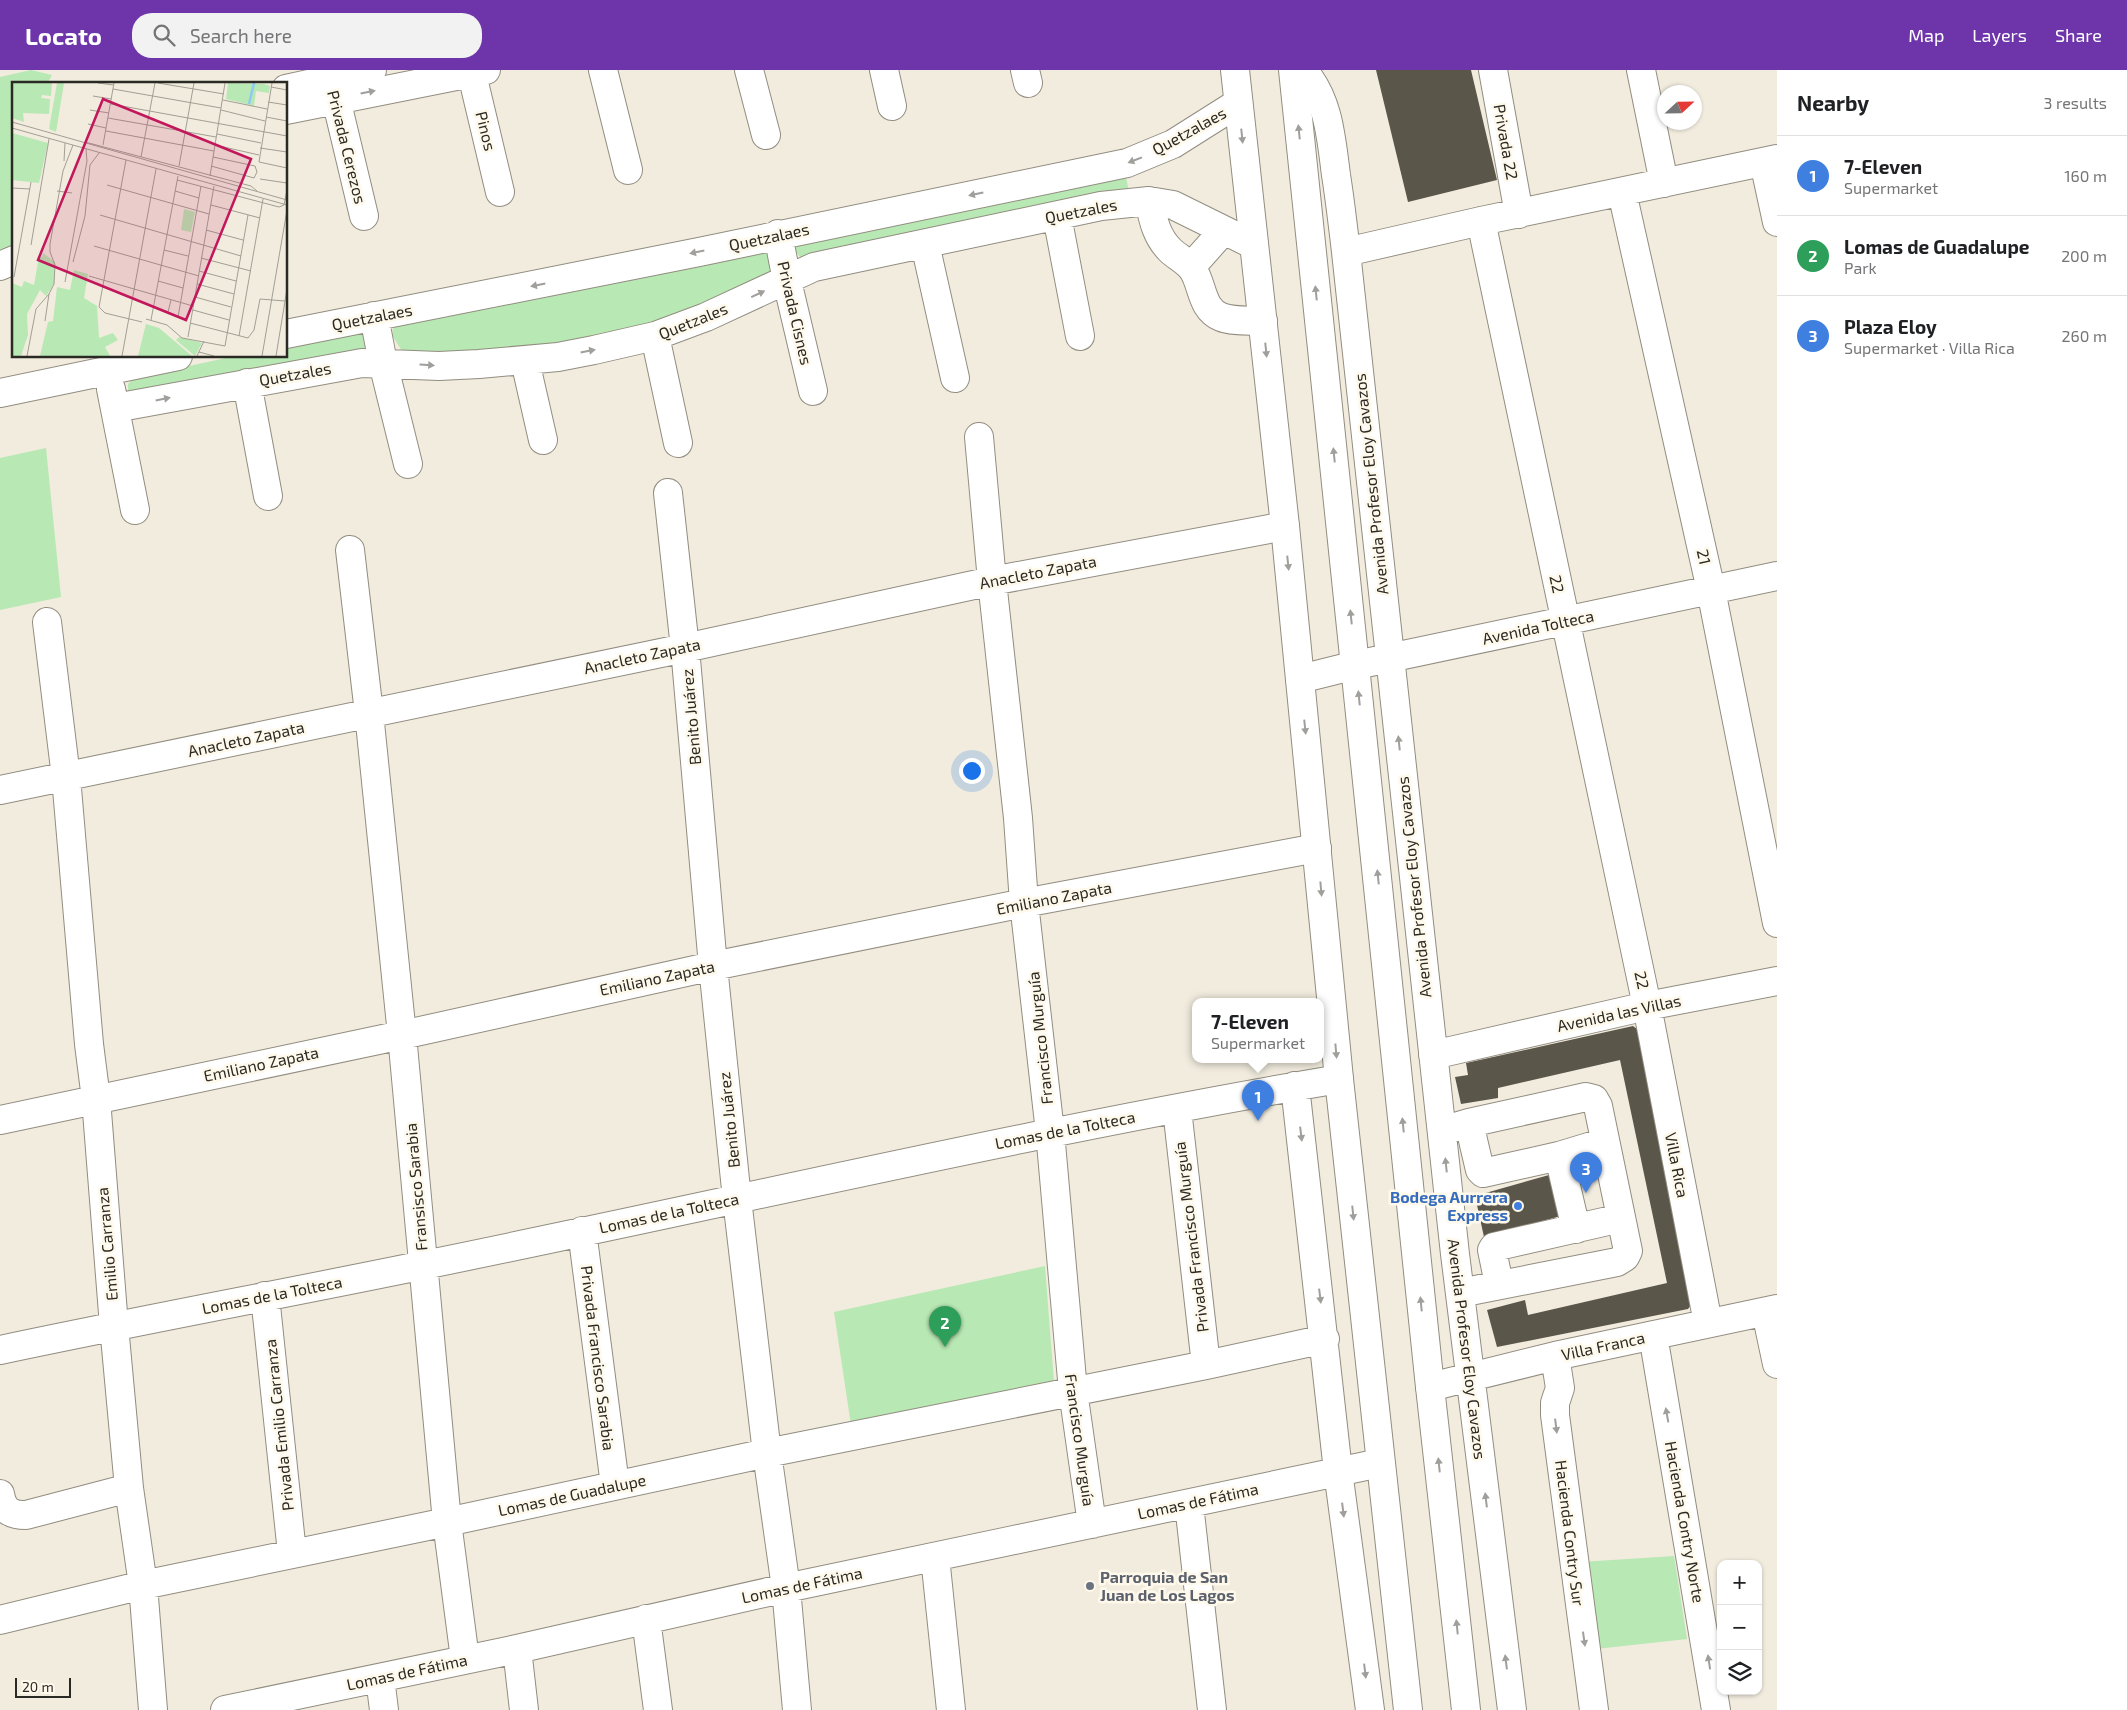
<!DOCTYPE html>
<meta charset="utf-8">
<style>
body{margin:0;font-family:"Exo 2",sans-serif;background:#f2f2f2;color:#202124}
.controls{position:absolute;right:15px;bottom:15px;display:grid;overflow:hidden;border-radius:10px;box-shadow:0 1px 4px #0004}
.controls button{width:45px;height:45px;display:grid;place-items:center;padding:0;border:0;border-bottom:1px solid #e0e0e0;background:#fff;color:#202124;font:25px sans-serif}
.compass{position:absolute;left:1657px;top:15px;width:45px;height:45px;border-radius:50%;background:#fff;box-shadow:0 1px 4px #0004;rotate:68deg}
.scale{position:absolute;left:15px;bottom:12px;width:56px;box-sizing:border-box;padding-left:5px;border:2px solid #2b2924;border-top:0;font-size:14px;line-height:18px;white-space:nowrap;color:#2b2924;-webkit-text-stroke:4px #fef9eb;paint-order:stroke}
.you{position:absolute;left:971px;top:700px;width:18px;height:18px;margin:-12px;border:4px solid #fff;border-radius:50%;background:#1a73e8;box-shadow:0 0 0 8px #1a73e833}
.badge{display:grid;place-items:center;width:32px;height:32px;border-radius:50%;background:#6e35ab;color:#fff;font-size:16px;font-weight:700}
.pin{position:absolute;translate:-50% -41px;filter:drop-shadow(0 1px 2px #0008)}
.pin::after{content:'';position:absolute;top:26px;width:18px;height:15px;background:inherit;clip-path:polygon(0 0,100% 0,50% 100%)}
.popup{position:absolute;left:1192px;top:928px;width:132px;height:65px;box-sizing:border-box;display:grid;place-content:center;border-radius:10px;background:#fff;filter:drop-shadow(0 1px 4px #0005);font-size:16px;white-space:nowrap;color:#757577}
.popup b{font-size:19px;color:#202124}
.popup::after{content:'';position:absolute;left:50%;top:100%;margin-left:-10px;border:10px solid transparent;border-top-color:#fff}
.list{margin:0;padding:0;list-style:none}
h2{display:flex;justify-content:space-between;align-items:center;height:65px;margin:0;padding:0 20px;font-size:21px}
h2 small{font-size:16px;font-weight:400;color:#757577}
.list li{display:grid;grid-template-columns:32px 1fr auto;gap:15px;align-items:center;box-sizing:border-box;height:80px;padding:0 20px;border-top:1px solid #e0e0e0}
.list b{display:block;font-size:19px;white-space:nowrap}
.list p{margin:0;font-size:16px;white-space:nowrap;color:#757577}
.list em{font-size:16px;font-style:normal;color:#757577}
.icon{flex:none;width:28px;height:28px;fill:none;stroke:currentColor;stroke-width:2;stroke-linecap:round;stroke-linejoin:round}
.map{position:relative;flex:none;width:1777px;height:1640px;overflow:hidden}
header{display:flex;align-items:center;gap:30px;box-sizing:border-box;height:70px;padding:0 25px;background:#6e35ab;color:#fff}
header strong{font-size:24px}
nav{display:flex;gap:28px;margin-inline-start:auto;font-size:18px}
.search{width:350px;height:45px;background:#f2f2f2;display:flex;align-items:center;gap:12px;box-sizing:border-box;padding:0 18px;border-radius:20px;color:#757577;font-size:19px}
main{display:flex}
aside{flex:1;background:#fff}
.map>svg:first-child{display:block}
.green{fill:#b8e8b3}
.building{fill:#5a564a}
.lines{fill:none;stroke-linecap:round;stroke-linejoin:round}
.minor-casing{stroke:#928d80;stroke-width:30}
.major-casing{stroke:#928d80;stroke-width:30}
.minor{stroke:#fff;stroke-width:28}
.major{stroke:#fff;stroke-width:28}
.oneway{fill:#a09f9c}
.shop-dot{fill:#3f7fe0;stroke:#fef9eb;stroke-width:2}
.worship-dot{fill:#6b7280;stroke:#fef9eb;stroke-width:2}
.labels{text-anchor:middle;stroke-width:5;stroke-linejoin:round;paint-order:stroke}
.street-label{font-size:16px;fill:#2b2924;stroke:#fef9eb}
.shop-label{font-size:16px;font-weight:bold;fill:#366cbe;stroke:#fef9eb;text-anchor:end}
.worship-label{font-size:16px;font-weight:bold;fill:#5b616d;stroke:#fef9eb;text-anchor:start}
.inset-river{fill:none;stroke:#8ecaf3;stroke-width:2.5}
.inset-road{fill:none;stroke:#a29e94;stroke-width:1}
.view{fill:#c2185b;fill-opacity:0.15;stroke:#c2185b;stroke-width:2.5}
.inset-edge{fill:none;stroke:#2b2924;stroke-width:2.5}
</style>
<header>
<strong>Locato</strong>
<div class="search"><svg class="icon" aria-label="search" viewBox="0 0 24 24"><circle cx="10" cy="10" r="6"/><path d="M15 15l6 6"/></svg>Search here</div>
<nav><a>Map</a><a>Layers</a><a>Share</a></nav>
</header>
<main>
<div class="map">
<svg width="1777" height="1640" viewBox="0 0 1777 1640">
<rect width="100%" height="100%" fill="#f1ecde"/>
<!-- green -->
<path class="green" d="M31,0L52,5L47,14H14V190L0,196V7Z
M1125,102L1129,122L801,188L795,181L797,174Z
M767,181L774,189L771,207L712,235L588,272L476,284L402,281L392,265L393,259L400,252Z
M356,261L365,264L370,278L363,283L136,327L128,321V314L134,308L235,286H286V276Z
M46,378L61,527L0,540V388Z
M1045,1196L1054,1312L851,1355L834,1242Z
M1674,1486L1687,1569L1596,1579L1581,1492Z"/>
<!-- building -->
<path class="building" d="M1376,0H1471L1497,110L1408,132Z
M1633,956L1642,963L1697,1227L1688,1239L1497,1277L1487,1240L1525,1230L1528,1245L1667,1213L1620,990L1498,1018V1028L1461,1034L1455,1007L1468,1005L1466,993Z
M1549,1105L1561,1146L1484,1167L1475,1126Z"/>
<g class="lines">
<!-- minor casing -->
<g class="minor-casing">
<path id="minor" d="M471,0L500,122
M603,0L628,100
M749,0L766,65
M884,0L892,36
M1025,0L1028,13
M1303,0C1329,30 1331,67 1336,105C1340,130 1343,156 1346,182L1455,1184L1512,1640
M1493,0L1519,144
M1641,0L1664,113
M331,8L364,146
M286,19L372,0
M286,40L486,0
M1764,92L1777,152
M1622,122L1711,520L1777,853
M1149,131C1153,149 1156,166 1170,180C1177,187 1187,191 1193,200C1203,215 1201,239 1221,247C1233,252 1251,250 1263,251
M1057,146L1080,266
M1481,151L1647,936L1708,1253
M778,164L787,211L813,321
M925,174L955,308
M1346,182L1481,151L1777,89
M0,196L14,190
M1191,197L1223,161
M374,246L383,293L408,394
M286,264L699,182L1127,93L1173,74L1238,33
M655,266L678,373
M525,291L543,370
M247,313L268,426
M111,319L135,440
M0,323L178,286
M115,338L362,293L439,296L479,294L558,287L594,280L655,266L706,247L814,197L1101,136L1149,131L1173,135L1254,175
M979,367L992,511L1018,748L1024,833L1050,1062L1073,1321L1092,1454
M668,423L685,578L713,896L737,1129L767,1383L786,1518L797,1640
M350,480L369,643L402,965L447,1452L465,1589
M47,552L66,707L89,974L96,1029L114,1256L129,1418L143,1515L153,1640
M1300,609L1356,595L1777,506
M0,720L685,578L992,511L1285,456
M1433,985L1647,936L1777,911
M1295,1016L1338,1401L1370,1640
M1177,1039L1206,1295
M0,1050L402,965L713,896L1024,833L1317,778
M1469,1053L1480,1100L1483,1103L1559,1086L1605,1072
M1442,1061L1469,1053L1586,1027L1594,1029L1598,1036L1628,1181L1625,1187L1617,1192L1460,1223
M1559,1086L1576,1159
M582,1161L615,1415
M1499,1214L1492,1180L1494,1177L1621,1148
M265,1226L292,1483
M1766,1242L1777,1294
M1653,1265L1716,1640
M0,1280C141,1250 283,1224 424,1195C729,1133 1032,1061 1339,1009
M1555,1286L1560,1318L1555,1333V1345L1594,1640
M1430,1317L1555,1286L1777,1239
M0,1424C3,1440 10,1445 26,1445L129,1418
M1189,1434L1212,1640
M935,1487L951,1640
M646,1549L658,1640
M0,1550L143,1515L447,1452L767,1383L1206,1295L1325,1269
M517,1579L524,1640
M380,1608L384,1640
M225,1640L517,1579L786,1518L1380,1393"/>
</g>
<!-- major casing -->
<g class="major-casing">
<path id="major" d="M1235,0L1285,456L1339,1009L1408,1640
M1293,0L1430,1317L1466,1640"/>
</g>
<!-- minor -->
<use href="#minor" class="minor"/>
<!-- major -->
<use href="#major" class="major"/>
</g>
<!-- one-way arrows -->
<defs><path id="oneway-solid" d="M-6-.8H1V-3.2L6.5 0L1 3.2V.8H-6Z" transform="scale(1.25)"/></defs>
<g class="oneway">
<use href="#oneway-solid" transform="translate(368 22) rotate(-11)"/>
<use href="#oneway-solid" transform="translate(1299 62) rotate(-96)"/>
<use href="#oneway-solid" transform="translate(1242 66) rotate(84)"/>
<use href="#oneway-solid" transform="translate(1135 90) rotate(159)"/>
<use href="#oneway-solid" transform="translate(976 124) rotate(168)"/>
<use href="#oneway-solid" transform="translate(697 182) rotate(168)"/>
<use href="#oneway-solid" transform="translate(538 215) rotate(169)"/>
<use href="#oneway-solid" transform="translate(1316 223) rotate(-96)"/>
<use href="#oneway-solid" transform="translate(758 224) rotate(-25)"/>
<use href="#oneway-solid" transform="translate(1266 280) rotate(84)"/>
<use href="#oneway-solid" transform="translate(588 281) rotate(-11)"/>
<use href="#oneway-solid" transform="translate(427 295) rotate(3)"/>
<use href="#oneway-solid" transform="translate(163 329) rotate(-11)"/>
<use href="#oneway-solid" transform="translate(1334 385) rotate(-96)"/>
<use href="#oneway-solid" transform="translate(1288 493) rotate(84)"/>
<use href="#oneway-solid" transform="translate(1351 547) rotate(-96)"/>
<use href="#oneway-solid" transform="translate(1359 628) rotate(-96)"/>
<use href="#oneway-solid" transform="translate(1305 657) rotate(84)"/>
<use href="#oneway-solid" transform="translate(1399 673) rotate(-96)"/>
<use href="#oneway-solid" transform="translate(1378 807) rotate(-96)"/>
<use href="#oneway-solid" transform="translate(1321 819) rotate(85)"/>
<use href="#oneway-solid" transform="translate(1336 981) rotate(85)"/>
<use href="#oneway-solid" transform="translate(1403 1055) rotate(-96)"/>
<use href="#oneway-solid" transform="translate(1301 1064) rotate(83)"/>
<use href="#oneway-solid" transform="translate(1446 1095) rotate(-96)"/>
<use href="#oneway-solid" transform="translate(1353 1143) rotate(84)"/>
<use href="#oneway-solid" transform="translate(1320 1226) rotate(83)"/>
<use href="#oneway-solid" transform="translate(1421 1234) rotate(-96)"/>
<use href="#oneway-solid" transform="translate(1667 1345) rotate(-100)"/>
<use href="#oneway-solid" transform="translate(1556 1356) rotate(83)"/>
<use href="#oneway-solid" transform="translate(1439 1395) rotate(-96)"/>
<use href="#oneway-solid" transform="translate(1486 1430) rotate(-97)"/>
<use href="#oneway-solid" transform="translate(1343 1440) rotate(83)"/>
<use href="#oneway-solid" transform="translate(1457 1557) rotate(-96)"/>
<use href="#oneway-solid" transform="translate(1584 1569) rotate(82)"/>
<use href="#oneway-solid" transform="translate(1506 1592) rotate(-97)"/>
<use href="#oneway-solid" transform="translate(1709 1592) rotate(-99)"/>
<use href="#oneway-solid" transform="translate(1365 1601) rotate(83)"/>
</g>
<!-- markers -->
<circle class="shop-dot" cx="1518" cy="1136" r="5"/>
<circle class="worship-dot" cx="1090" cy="1516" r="5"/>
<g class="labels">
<!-- street labels -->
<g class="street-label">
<text transform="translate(486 61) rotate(76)" y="6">Pinos</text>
<text transform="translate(1189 61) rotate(-29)" y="6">Quetzalaes</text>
<text transform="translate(1506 72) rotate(80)" y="6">Privada 22</text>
<text transform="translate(347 77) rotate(76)" y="6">Privada Cerezos</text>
<text transform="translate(1081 141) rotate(-11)" y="6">Quetzales</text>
<text transform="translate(769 167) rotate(-12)" y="6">Quetzalaes</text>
<text transform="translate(795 243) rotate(77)" y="6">Privada Cisnes</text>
<text transform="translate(372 247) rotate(-11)" y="6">Quetzalaes</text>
<text transform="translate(693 251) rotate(-22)" y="6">Quetzales</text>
<text transform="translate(295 304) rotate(-10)" y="6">Quetzales</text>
<text transform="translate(1371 414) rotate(-96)" y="6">Avenida Profesor Eloy Cavazos</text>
<text transform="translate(1704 487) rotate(77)" y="6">21</text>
<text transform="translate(1038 502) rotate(-11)" y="6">Anacleto Zapata</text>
<text transform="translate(1557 514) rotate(78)" y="6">22</text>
<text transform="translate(1538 557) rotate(-12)" y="6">Avenida Tolteca</text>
<text transform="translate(642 586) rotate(-12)" y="6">Anacleto Zapata</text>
<text transform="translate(691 647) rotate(-95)" y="6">Benito Juárez</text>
<text transform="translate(246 669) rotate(-12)" y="6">Anacleto Zapata</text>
<text transform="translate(1414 817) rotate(-96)" y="6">Avenida Profesor Eloy Cavazos</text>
<text transform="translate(1054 828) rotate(-11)" y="6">Emiliano Zapata</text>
<text transform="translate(657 908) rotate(-12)" y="6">Emiliano Zapata</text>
<text transform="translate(1642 910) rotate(78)" y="6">22</text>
<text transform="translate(1619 943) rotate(-12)" y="6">Avenida las Villas</text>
<text transform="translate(1040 968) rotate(-96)" y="6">Francisco Murguía</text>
<text transform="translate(261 994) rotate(-12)" y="6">Emiliano Zapata</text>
<text transform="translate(729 1050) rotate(-96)" y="6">Benito Juárez</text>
<text transform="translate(1065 1060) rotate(-11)" y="6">Lomas de la Tolteca</text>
<text transform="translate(1677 1095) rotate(79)" y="6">Villa Rica</text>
<text transform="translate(416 1117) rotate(-95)" y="6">Fransisco Sarabia</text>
<text transform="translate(669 1143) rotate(-12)" y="6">Lomas de la Tolteca</text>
<text transform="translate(1191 1167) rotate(-97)" y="6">Privada Francisco Murguía</text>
<text transform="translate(107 1174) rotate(-95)" y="6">Emilio Carranza</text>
<text transform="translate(272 1225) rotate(-11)" y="6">Lomas de la Tolteca</text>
<text transform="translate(1603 1276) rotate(-12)" y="6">Villa Franca</text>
<text transform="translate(1467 1279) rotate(83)" y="6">Avenida Profesor Eloy Cavazos</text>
<text transform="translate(598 1288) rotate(83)" y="6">Privada Francisco Sarabia</text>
<text transform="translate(279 1355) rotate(-96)" y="6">Privada Emilio Carranza</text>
<text transform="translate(1080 1370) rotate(82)" y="6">Francisco Murguía</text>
<text transform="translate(572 1425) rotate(-12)" y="6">Lomas de Guadalupe</text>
<text transform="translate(1198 1431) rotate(-12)" y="6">Lomas de Fátima</text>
<text transform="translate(1685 1452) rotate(80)" y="6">Hacienda Contry Norte</text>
<text transform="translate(1570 1463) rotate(83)" y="6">Hacienda Contry Sur</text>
<text transform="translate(802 1515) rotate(-12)" y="6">Lomas de Fátima</text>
<text transform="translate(407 1602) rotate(-12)" y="6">Lomas de Fátima</text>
</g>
<!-- shop labels -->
<g class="shop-label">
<text x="1508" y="1133">Bodega Aurrera<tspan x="1508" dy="18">Express</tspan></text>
</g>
<!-- worship labels -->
<g class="worship-label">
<text x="1100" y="1513">Parroquia de San<tspan x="1100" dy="18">Juan de Los Lagos</tspan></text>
</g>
</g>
<!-- overview -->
<g transform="translate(12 12)">
<rect width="275" height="275" fill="#f1ecde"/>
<path d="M0,1H40L39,14L30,13L29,16L38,17L37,32L11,31L12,40L0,36ZM45,1H52L44,50L37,47ZM216,1L252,2L258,4L257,11L244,9L242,24L214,17ZM0,51L36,61L27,101L0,98ZM172,127L183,130L179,150L169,148ZM31,171L43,180L42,202L34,214L28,208L15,232L16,253L9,274H0V201L10,205L12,199L22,203L27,175H30ZM62,188L76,192L72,216L85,224L87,256L101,251L106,258L93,265L98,274H28L36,240L41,239L45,205L58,208ZM134,242L147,246L180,274H126ZM167,255L190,261L183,274L164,258Z" fill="#b8e8b3"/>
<path class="inset-river" d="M237,22L242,1"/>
<path class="inset-road" d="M86,1L102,3M146,1L212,12M260,1L247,80L275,86M259,5L275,8M101,7L209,26M81,14L99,17M211,18L255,27M256,20L275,23M99,22L275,54M78,28L97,31M209,28L253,39M254,35L275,39M96,36L204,55M0,40L275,118M76,42L94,46M0,46L275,123M94,49L202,69M205,52L249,61M73,60L239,104L245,109M91,63L102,1M203,63L247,73M248,66L275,70M129,75L143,1M114,78L87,225L93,231L130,240M52,79L53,61M167,84L182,1M199,84L242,96L245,90L243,84L201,75M198,94L213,1M248,97L275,101M165,98L267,125L272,123L275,108M95,103L197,132M0,106L18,107M45,109L60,111M163,109L187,116M199,123L248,136M88,133L229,174M194,148L231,158M19,163L37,57M82,164L187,194M152,168L176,174M189,176L239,189M61,180L73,134L78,83L87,71M187,189L224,199M77,194L181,224M2,195L19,100M146,199L171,206M53,200L75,79L74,67M185,202L222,212M183,215L219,225M141,225L156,230L159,218M181,228L217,238M166,235L189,104M134,237L155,243L170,256L213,264L236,133M139,238L166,94M33,239L37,212M178,241L236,256L242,248L248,217L273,219M227,254L251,117M176,255L202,104M187,270L202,274M15,274L24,227L37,212L42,202L43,183L38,170V162L51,89L61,63M110,274L144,87M185,274L192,259M250,274L275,128M264,274L275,207"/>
<path class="view" d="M91,17L239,77L174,238L26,178Z"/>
<rect width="275" height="275" class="inset-edge"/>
</g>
</svg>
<div class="controls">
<button>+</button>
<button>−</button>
<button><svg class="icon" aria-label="layers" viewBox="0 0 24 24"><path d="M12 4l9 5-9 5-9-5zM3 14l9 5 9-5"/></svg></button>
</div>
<svg class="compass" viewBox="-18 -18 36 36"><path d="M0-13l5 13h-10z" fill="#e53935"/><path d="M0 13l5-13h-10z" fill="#757577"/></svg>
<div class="scale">20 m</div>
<div class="you"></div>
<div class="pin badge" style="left:1258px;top:1051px;background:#3f7fe0">1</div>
<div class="popup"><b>7-Eleven</b>Supermarket</div>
<div class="pin badge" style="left:945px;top:1277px;background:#2e9e5b">2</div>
<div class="pin badge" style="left:1586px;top:1123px;background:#3f7fe0">3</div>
</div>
<aside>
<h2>Nearby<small>3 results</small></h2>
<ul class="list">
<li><span class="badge" style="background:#3f7fe0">1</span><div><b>7-Eleven</b><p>Supermarket</p></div><em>160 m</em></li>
<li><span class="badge" style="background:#2e9e5b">2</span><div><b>Lomas de Guadalupe</b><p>Park</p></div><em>200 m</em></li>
<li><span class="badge" style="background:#3f7fe0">3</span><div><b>Plaza Eloy</b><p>Supermarket · Villa Rica</p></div><em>260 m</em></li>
</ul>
</aside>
</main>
